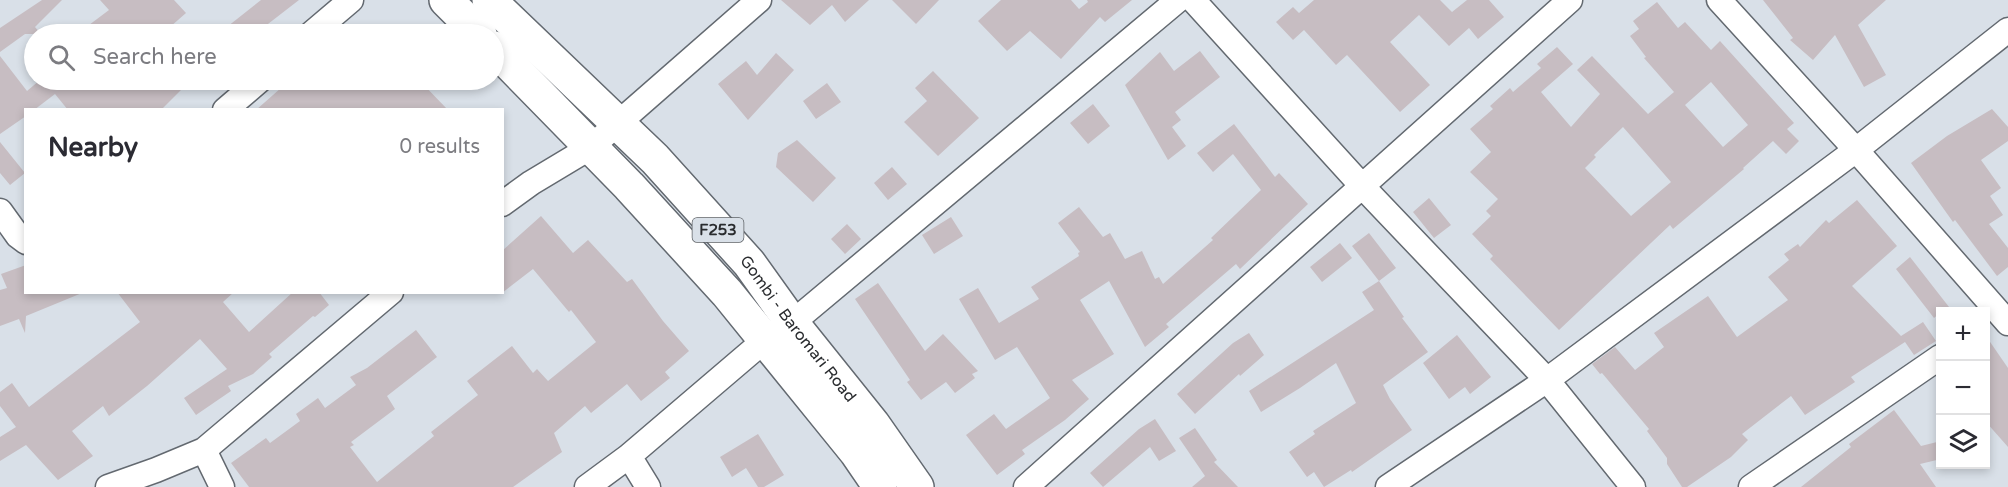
<!DOCTYPE html>
<meta charset="utf-8">
<style>
body{margin:0;font-family:"Varela Round",sans-serif;background:#f2f2f3;color:#2b2b33}
.controls{position:absolute;right:18px;bottom:18px;display:grid;overflow:hidden;border-radius:0px;box-shadow:0 3px 9px #0003}
.controls button{width:54px;height:54px;display:grid;place-items:center;padding:0;border:0;border-bottom:2px solid #e1e1e2;background:#fff;color:#2b2b33;font:30px sans-serif}
.list{margin:0;padding:0;list-style:none}
h2{display:flex;justify-content:space-between;align-items:center;height:78px;margin:0;padding:0 24px;font-size:26px}
h2 small{font-size:20px;font-weight:400;color:#7c7c81}
.icon{flex:none;width:33px;height:33px;fill:none;stroke:currentColor;stroke-width:2;stroke-linecap:round;stroke-linejoin:round}
.map{position:relative;flex:none;width:2008px;height:487px;overflow:hidden}
.search{position:absolute;background:#fff;box-shadow:0 3px 9px #0003;left:24px;top:24px;width:480px;height:66px;display:flex;align-items:center;gap:15px;box-sizing:border-box;padding:0 21px;border-radius:33px;color:#7c7c81;font-size:22px}
.panel{position:absolute;background:#fff;box-shadow:0 3px 9px #0003;left:24px;top:108px;width:480px;height:186px;border-radius:0px}
.map>svg:first-child{display:block}
.building{fill:#c7bdc2;fill-rule:evenodd}
.lines{fill:none;stroke-linecap:round;stroke-linejoin:round}
.street-casing{stroke:#636970;stroke-width:27}
.primary-casing{stroke:#636970;stroke-width:36}
.street{stroke:#fff;stroke-width:24}
.primary{stroke:#fff;stroke-width:33}
.labels{text-anchor:middle;stroke-width:6;stroke-linejoin:round;paint-order:stroke}
.shield{fill:#d9e0e8;stroke:#5e6266;stroke-width:1.5}
.shield-label{font-size:15px;font-weight:bold;fill:#2a2c2f}
.street-label{font-size:16px;fill:#2a2c2f;stroke:#d9e0e8}
</style>
<div class="map">
<svg width="2008" height="487" viewBox="0 0 2008 487">
<rect width="100%" height="100%" fill="#d9e0e8"/>
<!-- building -->
<path class="building" d="M42,0H62L35,27L41,34H25L0,52V28Z
M100,0H174L186,13L162,34H77L109,10Z
M261,0H299L255,34H218Z
M781,0H869L845,22L832,5L810,25Z
M892,0H939L916,24Z
M1001,0H1071L1079,9L1088,2L1087,0H1132L1105,22L1100,17L1061,59L1030,31L1007,51L978,21Z
M1314,0H1440L1452,12L1467,0H1489L1504,17L1478,39L1469,28L1449,46L1419,15L1390,42L1430,85L1400,112L1347,55L1336,65L1304,30L1293,40L1276,22L1293,7L1299,13Z
M1763,0H1886L1858,25L1886,75L1864,87L1835,35L1813,60L1790,40L1793,38Z
M1657,2L1678,28L1685,22L1711,50L1720,41L1794,123L1787,129L1799,141L1786,154L1773,141L1743,168L1744,169L1673,229L1670,225L1559,330L1490,259L1493,256L1472,234L1491,216L1486,211L1498,199L1470,172L1491,152L1470,129L1493,109L1490,106L1510,88L1513,92L1541,68L1537,64L1557,47L1573,64L1541,92L1571,127L1600,94L1577,70L1592,56L1648,114L1674,92L1644,58L1646,57L1630,36L1639,29L1633,21ZM1711,82L1748,125L1723,147L1685,105ZM1623,127L1671,182L1631,216L1585,168L1596,157L1594,155Z
M1200,51L1220,77L1175,112L1181,120L1172,127L1186,146L1168,160L1125,85L1160,52L1174,71Z
M776,53L794,70L748,120L718,84L746,61L757,75Z
M0,56L27,91L40,80H191L161,110H68L55,94L34,110H26V116L0,134Z
M933,71L979,118L938,156L904,122L927,101L915,88Z
M290,80H419L448,110H256Z
M827,83L841,102L816,119L803,101Z
M1093,104L1110,126L1088,144L1070,123Z
M1992,109L2008,127V141L1981,160L2001,188L1990,196L2003,215L1989,224L2008,248V267L1997,276L1955,220L1953,222L1911,163L1947,136Z
M1234,124L1275,177L1279,173L1308,204L1240,269L1236,264L1166,324L1169,327L1145,347L1109,281L1080,300L1114,354L1072,380L1089,399L1065,420L1022,450L1025,454L997,475L966,435L994,414L1006,429L1050,398L1017,347L995,360L959,299L978,288L999,323L1039,299L1031,287L1079,256L1078,253L1080,252L1058,223L1079,207L1103,237L1110,233L1125,259L1142,251L1155,279L1159,277L1163,284L1213,240L1211,238L1261,190L1233,154L1213,172L1197,153Z
M797,140L836,178L813,202L776,167L778,153Z
M0,142L25,173L10,185L0,173Z
M892,167L907,184L888,200L874,183Z
M1429,198L1451,225L1434,238L1413,212Z
M1857,200L1897,246L1852,286L1901,336L1923,322L1936,341L1914,355L1905,342L1851,377L1855,382L1805,415L1791,396L1742,434L1748,440L1731,457L1687,487H1682L1667,464V458L1647,431L1649,429L1602,373L1600,374L1592,364L1615,347L1635,370L1664,347L1654,333L1708,296L1737,337L1788,300L1768,277L1789,260L1784,254L1798,244L1800,247L1826,220L1829,223Z
M541,216L573,253L588,240L627,282L632,279L663,321L689,351L665,372L670,378L641,401L627,384L591,413L585,406L554,433L562,452L513,487H249L231,463L266,438L270,443L300,421L296,414L318,398L325,408L356,385L350,377L367,368L416,330L437,357L387,396L395,409L351,442L354,445L350,447L377,482L434,436L431,432L478,395L467,381L512,346L533,373L537,369L548,381L596,342L571,310L569,312L533,269L502,293V251Z
M951,217L963,236L934,254L922,235Z
M847,224L861,239L845,254L831,239Z
M1369,233L1396,268L1379,281L1352,246Z
M1340,243L1352,258L1322,282L1310,267Z
M1910,257L1949,307L1941,312L1934,318L1896,269Z
M26,265V292L82,293L26,316L25,333L19,319L0,326V290L7,288L1,274Z
M1379,281L1404,317L1402,318L1428,352L1383,385L1390,399L1412,430L1352,472L1351,470L1324,487L1314,472L1307,477L1289,452L1315,434L1313,431L1356,403L1336,363L1300,388L1261,412L1249,391L1374,310L1362,292Z
M878,283L925,351L943,334L978,371L972,374L975,378L955,393L946,382L921,400L907,382L910,380L855,299Z
M117,292H234L223,302L249,332L293,292H319L329,305L315,317L313,316L269,354L272,357L253,374L228,386L231,391L196,415L184,398L227,369L200,339L147,386L109,416L103,406L72,431L93,456L58,480L26,445L0,461V437L16,427L0,406V392L12,383L29,407L140,322Z
M1249,333L1264,355L1240,376L1239,374L1195,414L1177,394L1233,343Z
M1457,335L1491,377L1470,394L1465,387L1449,399L1423,363Z
M1986,336L2008,368V447L1986,422Z
M1894,410L1921,446L1941,441V459L1920,464L1936,487H1801L1851,447L1849,444Z
M1155,419L1176,451L1159,461L1150,447L1103,487L1090,473L1139,429Z
M1195,428L1217,460L1214,462L1238,487H1192L1205,476L1179,438Z
M758,434L784,475L764,487H758L746,468L732,477L720,457Z"/>
<g class="lines">
<!-- street casing -->
<g class="street-casing">
<path id="street" d="M1193,0L1362,186L1547,380L1633,487
M1719,0L1856,150L2008,323
M311,34L351,0
M225,110L260,80
M502,204L531,183L591,147L759,0
M0,211L18,236L26,242
M204,450L222,487
M629,456L648,487
M108,487L156,470L204,450L391,292
M587,487L629,456L765,340L792,323L1178,0
M1026,487L1570,0
M1388,487L1547,380L1856,150L2008,30
M1751,487L1940,357"/>
</g>
<!-- primary casing -->
<g class="primary-casing">
<g id="primary">
<path d="M446,0L480,34"/>
<path id="s1" d="M489,0L655,159L749,263L792,323L873,424L917,487"/>
<path d="M494,48L629,186L727,293L856,452L880,487"/>
</g>
</g>
<!-- street -->
<use href="#street" class="street"/>
<!-- primary -->
<use href="#primary" class="primary"/>
</g>
<g class="labels">
<!-- shield labels -->
<rect class="shield" x="692.5" y="218" width="51" height="24" rx="4.5"/>
<g class="shield-label">
<text x="718" y="235">F253</text>
</g>
<!-- street labels -->
<g class="street-label">
<text dy="6" stroke="none"><textPath href="#s1" startOffset="452">Gombi - Baromari Road</textPath></text>
</g>
</g>
</svg>
<div class="controls">
<button>+</button>
<button>−</button>
<button><svg class="icon" aria-label="layers" viewBox="0 0 24 24"><path d="M12 4l9 5-9 5-9-5zM3 14l9 5 9-5"/></svg></button>
</div>
<div class="search"><svg class="icon" aria-label="search" viewBox="0 0 24 24"><circle cx="10" cy="10" r="6"/><path d="M15 15l6 6"/></svg>Search here</div>
<section class="panel">
<h2>Nearby<small>0 results</small></h2>
<ul class="list">
</ul>
</section>
</div>
